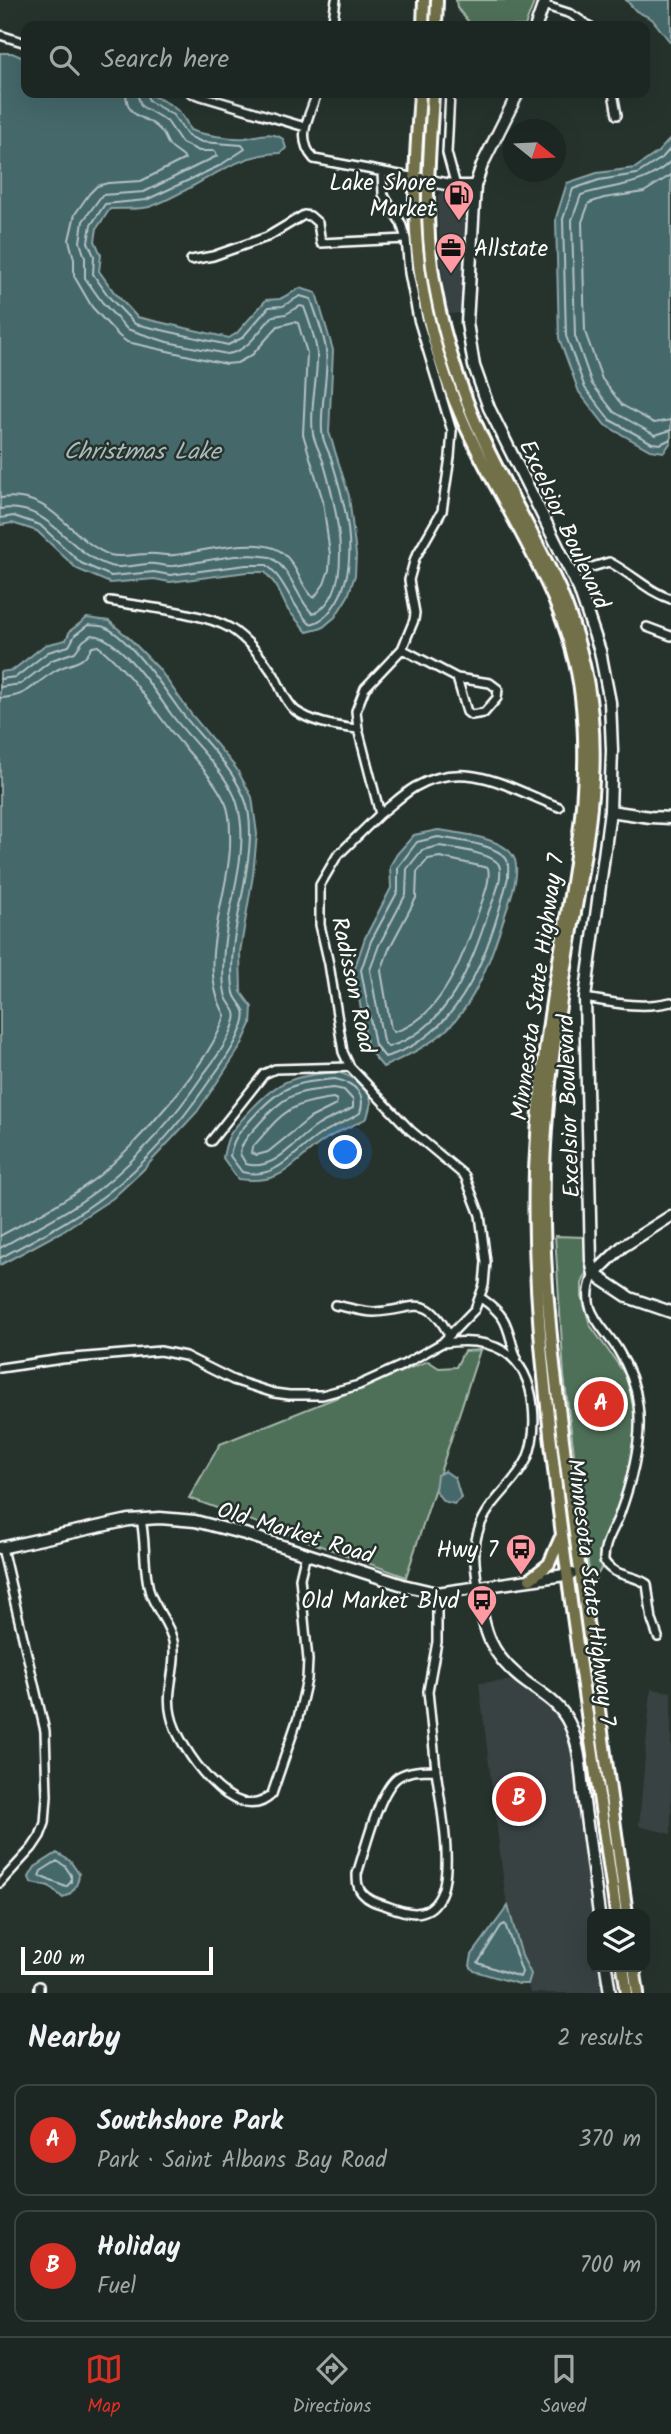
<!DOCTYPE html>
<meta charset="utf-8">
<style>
body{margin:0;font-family:Kalam,sans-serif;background:#252e2a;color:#f1f3f6}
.controls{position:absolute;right:21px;bottom:21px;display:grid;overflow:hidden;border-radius:14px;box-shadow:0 7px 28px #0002}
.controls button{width:63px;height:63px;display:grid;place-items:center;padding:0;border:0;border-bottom:2px solid #3a4340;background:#1c2622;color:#f1f3f6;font:35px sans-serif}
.compass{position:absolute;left:503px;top:119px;width:63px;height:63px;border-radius:50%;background:#1c2622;box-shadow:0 7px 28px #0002;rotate:108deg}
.scale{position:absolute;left:21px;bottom:18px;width:192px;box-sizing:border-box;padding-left:7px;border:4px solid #fff;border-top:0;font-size:19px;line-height:24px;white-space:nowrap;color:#fff;-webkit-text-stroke:5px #26332d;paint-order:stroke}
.you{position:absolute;left:346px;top:1153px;width:24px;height:24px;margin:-18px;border:5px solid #fff;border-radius:50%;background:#1a73e8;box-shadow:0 0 0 10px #1a73e833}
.badge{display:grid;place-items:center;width:46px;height:46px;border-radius:50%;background:#d93025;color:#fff;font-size:23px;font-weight:700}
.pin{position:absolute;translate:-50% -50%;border:4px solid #fff;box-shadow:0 2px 7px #0006}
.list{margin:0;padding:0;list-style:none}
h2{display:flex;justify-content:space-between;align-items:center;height:91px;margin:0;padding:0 28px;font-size:30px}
h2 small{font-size:23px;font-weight:400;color:#a0a5a5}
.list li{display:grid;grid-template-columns:46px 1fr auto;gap:21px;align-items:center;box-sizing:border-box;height:112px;margin:0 14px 14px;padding:0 14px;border:2px solid #3a4340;border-radius:14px}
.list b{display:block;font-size:26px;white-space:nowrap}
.list p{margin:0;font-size:23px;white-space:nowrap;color:#a0a5a5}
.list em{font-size:23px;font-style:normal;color:#a0a5a5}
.icon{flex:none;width:38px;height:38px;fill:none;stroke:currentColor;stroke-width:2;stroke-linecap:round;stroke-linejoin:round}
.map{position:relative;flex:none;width:671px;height:1993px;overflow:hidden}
.search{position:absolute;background:#1c2622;box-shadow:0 7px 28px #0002;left:21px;right:21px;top:21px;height:77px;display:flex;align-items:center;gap:18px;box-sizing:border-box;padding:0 24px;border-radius:14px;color:#a0a5a5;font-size:26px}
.sheet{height:343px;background:#1c2622}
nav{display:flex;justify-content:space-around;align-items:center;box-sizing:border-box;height:98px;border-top:2px solid #3a4340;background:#1c2622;font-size:19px;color:#a0a5a5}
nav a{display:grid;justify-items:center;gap:4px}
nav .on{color:#d93025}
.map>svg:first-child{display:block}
.built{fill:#374242}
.green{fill:#507059;stroke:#a8b8ac;stroke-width:2}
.water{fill:#45676b;stroke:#8fa4a6;stroke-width:2}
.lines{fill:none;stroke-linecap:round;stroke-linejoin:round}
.shore{stroke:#b5c2c4;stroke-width:2}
.street-casing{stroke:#fff;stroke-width:12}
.secondary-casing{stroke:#fff;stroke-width:15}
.primary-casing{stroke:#fff;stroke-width:16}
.street{stroke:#26332d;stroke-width:7}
.secondary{stroke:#26332d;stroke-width:10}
.primary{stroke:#71704a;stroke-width:10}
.labels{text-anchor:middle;stroke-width:5;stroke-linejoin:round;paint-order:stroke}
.poi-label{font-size:23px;fill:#fff;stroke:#26332d;text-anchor:end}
.street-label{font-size:23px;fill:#fff;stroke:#26332d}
.water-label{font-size:24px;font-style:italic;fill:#abbbbc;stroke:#26332d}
</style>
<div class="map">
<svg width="671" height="1993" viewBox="0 0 671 1993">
<rect width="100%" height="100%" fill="#26332d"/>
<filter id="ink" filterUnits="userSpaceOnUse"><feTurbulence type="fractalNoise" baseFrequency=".0143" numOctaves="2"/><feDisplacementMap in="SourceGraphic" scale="14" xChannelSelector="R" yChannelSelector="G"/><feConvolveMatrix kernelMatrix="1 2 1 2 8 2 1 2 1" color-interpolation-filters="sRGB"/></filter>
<g filter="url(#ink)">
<!-- built -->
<path class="built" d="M447,188L467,193L472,197L462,313L448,314L441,263L438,218V196L442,190Z
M518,1680L540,1694L559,1714L567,1726L572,1742L595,1914H592V1967H602L606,1993H530L505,1893L479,1683Z
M651,1689L671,1692V1834L639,1826Z"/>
<!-- green -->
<path class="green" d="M456,0H535L525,26H472L457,8Z
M555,1236L585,1237L586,1274L582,1284V1297L590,1325L625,1374L636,1412L634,1436L626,1480L620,1503L601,1552L603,1565L591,1586L564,1376Z
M480,1350L406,1577L189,1498L220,1444L428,1361L439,1368L456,1367L464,1351Z"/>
<!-- water -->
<path class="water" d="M626,0H671V43L652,19L636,11Z
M0,53H12L26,59V93H144C165,100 182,108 190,130C203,135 231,139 245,138C259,136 270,130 283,139L286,148L281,153C232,153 194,192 149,207C137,210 122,208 110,209L97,228L95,241L101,255L99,271L114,292L137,317L229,338L237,333L266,300L280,299L300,288L316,293L333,350L329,432L349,496L356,555L355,575L348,596L335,617L322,628L307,632L288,610L276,585L265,572H247L170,582L154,579L110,583L77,569L37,531L12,523L0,525Z
M671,138V442L664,452L650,450L605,425L579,392L559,338L556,218L567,183L597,173L635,168L658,152Z
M87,618L109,621L129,638L159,669L191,714L236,768L252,797L257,834L253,875L240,952L241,992L252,1007L251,1024L241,1046L222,1075L197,1112L142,1171L113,1198L61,1232L0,1265V672L13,670L45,645L66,640L70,631Z
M438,830C458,833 508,838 515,860C520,877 509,902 504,918C491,957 476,1004 444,1032C426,1047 405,1057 383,1067L368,1049L354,970L365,938L391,888L390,866L397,854L414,835Z
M336,1072C349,1075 369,1084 371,1101C371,1105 368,1113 367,1118C353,1126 336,1132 323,1141C289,1165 284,1185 238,1179L223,1158C227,1135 230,1133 245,1116C278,1080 288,1077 336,1072Z
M445,1471L455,1478L461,1498L454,1504L443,1501L435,1490L437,1475Z
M57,1853L70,1861L79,1874C78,1885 74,1893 63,1898L49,1886L31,1883L29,1877L35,1867Z
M508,1906L522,1956L531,1974L528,1984H519L474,1971L470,1966L472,1955Z"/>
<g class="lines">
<!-- shore -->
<path class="shore" d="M671,148L662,158L637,174L599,180L573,189L563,219L566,336L585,388L610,420L652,443L660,444L671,439
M671,161C641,189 616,183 581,195L572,220L575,336L592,384L614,412L655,435L671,430
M671,175L644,192L604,198L589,203L582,222L585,332L602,379L622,405L654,423L671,420
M0,498C55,491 67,538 110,555C121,558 136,554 148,554C157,553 165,556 174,555C199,552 259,536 280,551C297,562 300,587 314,598L324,584L329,570L330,555L323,501L303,434L307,353L298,323L294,322L278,326L252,355L237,363L226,364L127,342L119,336L92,307L74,276V259L69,240L75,214L89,194L97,186L108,183L141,181L185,159C181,153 174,152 169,145C166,141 165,135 161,131C148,114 127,122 126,93
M0,509C52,502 65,552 110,566C121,569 136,565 147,564C157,563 165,567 174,566C205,562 239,551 270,557C292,569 296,598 313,614C359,592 335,502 324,464C321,454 315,444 313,434C309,408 318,380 317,354C316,339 309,321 304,307L300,306L286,314L273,316C259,330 248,352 227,354L167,342L127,329L102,302L85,278V258L80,242L83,221L102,195L144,192L217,156L215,151H199L182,143L167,121L141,106L137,93
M0,518L14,516L40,525L81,563L111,576L154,572L170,575L246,565H267C286,581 292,607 310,624C324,621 330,612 337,601C361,560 345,503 332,461C329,451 322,441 322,431C320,404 329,377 326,350C324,334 316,315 311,299L300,296L283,306L269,307L242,338L228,345L135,324L109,297L93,274L94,256L88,242L91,225L105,204L146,200L219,166L245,149L242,145L202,142L188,136L173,115L149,101L146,93
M0,679L16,677L48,652L69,646L75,635L88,625C93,626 99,625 104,627C126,634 164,688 178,708C200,738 230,763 244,797C261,835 237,907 233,948C232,959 231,987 235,996C241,1008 248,1008 243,1024C236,1046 221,1065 208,1083C181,1122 146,1163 109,1192C76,1218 37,1238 0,1258
M0,687L21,684L52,660L75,652L83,641L91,635C119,635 155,692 171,714C189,739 229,775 237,803C251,851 228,902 224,949C223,963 222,984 226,997C229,1006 238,1010 235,1020C230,1040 215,1059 203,1075C176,1115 142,1154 104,1185C73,1210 35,1228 0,1248
M0,698C28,697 33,684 55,671C71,661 81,667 92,647L98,646C128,670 147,700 170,730C189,754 212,775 225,802C229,810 230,824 230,833C233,893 193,959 225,1015C213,1060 133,1149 96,1178C67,1200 33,1218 0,1236
M438,837C455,840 498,844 507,860C509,865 508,872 508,877C491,947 463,1035 385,1057L375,1045L361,970L371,941L398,891V867L417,842Z
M439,846C451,848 494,853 499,865C504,877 493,900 489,911C471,965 448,1030 388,1047L383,1041L370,970L379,945L406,894L407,869L422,850Z
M440,857L488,868C491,881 483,898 479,910C465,952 442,1019 394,1032L391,1029L381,971L389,949L416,898L417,872L428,859Z
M335,1079C354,1083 367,1093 360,1113C348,1121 334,1126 321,1134C294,1151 277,1181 242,1172L230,1156C233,1137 240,1132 252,1118C281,1086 292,1083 335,1079Z
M334,1088L344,1090L353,1100V1108C341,1114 328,1119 317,1126C295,1140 275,1172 246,1164L240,1154C241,1142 249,1135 257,1126C285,1095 292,1092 334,1088Z
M333,1098L337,1100L336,1105L310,1118L268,1152L257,1155L251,1153L252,1148C282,1114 285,1104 333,1098Z
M57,1861L65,1866L71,1875V1882L66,1887L39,1876L41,1871Z
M505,1924L522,1972L520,1977L478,1963L501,1926Z"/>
<!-- street casing -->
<g class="street-casing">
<path id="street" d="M543,5L571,14L589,26
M332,26L336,0
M0,35L26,43
M191,93L305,127
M317,93C309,117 295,138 314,159L416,178
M450,93L447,153L456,186
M613,93L617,115
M191,260L213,256L267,237L304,215L310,216L318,223L321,243L406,239
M572,573L609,562C631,573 647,591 671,599
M110,601C143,607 202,612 230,628C246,638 264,659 274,675C280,686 286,703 296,711C313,723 338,727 358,729
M647,627L671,636
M402,649L457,678
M457,678L490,683L498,689L497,698L484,713L471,715L467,712Z
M380,814C392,805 403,794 415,787C467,757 510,789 559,807
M585,998C614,1003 642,1009 671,1002
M211,1141L264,1074L275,1069L350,1067
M594,1274C578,1310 601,1323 618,1350C628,1366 636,1387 638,1405C643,1440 631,1483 619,1516C613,1531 603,1544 604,1561C613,1577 633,1574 647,1584L652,1620L658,1637
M481,1298C510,1318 506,1326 516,1357
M335,1305C347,1307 362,1312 374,1312C414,1311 425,1290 449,1335
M443,1343C493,1336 527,1352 533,1406C535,1424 534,1442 527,1459C515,1485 488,1501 479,1529C472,1548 475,1567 478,1587
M0,1368L62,1359L160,1351L185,1356L233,1380L274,1393L289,1395H322L359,1385L403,1365L442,1343L475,1309L484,1285L486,1262L480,1215L465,1176L410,1130L350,1067L343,1052L329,964L320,925V885L337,856L380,814L358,729L356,711L365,688L402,649L414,620L415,613L409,580L415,558L442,511L450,457L452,431L418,319L409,273L406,239L401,223L383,194L382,172
M141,1519C146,1543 143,1570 150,1593C156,1610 169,1623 173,1641C178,1666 165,1690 171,1715C177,1746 236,1832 272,1794L298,1718L307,1679L308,1660L300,1578L306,1553
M436,1770C440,1802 455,1871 439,1898C427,1920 405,1913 387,1906C378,1903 369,1901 363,1894C357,1888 357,1881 357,1874C365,1850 379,1790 398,1777C409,1770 423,1770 436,1770Z
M436,1770L428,1691L437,1642V1593
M0,1883L32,1848L40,1836L45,1823L47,1796L45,1731L2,1548
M39,1993V1986"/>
</g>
<!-- secondary casing -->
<g class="secondary-casing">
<path id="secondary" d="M536,26L545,0
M518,93L482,165L475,186L467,323L474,366L489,408L579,589L600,651L610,702L612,750L610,811L585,998L591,1260L594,1274L630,1298L671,1312
M420,179L456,186H475
M610,811L650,817L671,818
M594,1274L622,1247L671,1216
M0,1548L129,1520L160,1518L195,1521L245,1534L403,1585L437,1593L572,1574
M478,1587C483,1631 490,1656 527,1683C544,1695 560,1704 569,1723C581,1747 581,1776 584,1802C589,1840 594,1877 599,1914
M606,1967L610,1993"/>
</g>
<!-- primary casing -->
<g class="primary-casing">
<path id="primary" d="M423,26L424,0
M436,26L437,0
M420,93C417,139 413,186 416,233C420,298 437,363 464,423C504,512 570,597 581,697C592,788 573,876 558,966C546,1033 538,1102 535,1170C532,1273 543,1376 555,1478C572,1624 596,1769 616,1914
M433,93C431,133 427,174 428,214C429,282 447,351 472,414C497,475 533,530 560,590C577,630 588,673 592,716C599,788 584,859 572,930C559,1010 546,1090 544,1171C541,1290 559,1407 574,1525C591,1655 609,1785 627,1914
M530,1579L549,1564L560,1539
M623,1967L627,1993
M634,1967L638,1993"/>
</g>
<!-- street -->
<use href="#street" class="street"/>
<!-- secondary -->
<use href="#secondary" class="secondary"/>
<!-- primary -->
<use href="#primary" class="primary"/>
</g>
</g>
<!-- icons -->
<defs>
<g id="fuel-pin" transform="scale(1.575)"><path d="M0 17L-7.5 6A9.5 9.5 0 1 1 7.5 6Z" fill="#ff9aa2" stroke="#26332d"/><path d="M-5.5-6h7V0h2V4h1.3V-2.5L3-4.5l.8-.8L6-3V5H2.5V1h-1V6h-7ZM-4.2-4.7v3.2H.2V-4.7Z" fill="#111"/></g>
<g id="office-pin" transform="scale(1.575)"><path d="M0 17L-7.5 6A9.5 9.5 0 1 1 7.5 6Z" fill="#ff9aa2" stroke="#26332d"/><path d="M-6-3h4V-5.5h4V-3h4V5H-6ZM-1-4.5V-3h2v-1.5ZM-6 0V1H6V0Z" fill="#111"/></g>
<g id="bus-pin" transform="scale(1.575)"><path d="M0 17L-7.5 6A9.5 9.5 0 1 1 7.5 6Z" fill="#ff9aa2" stroke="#26332d"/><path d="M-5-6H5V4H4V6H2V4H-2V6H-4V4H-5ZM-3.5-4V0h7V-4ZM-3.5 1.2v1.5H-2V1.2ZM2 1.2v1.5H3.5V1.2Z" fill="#111"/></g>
</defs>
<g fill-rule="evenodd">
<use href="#fuel-pin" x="459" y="195"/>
<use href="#office-pin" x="451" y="248"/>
<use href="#bus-pin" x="521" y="1549"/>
<use href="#bus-pin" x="482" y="1600"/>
</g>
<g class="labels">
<!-- poi labels -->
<g class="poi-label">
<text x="436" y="190">Lake Shore<tspan x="436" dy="26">Market</tspan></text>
<text x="474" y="256" text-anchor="start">Allstate</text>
<text x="498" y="1557">Hwy 7</text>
<text x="459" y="1608">Old Market Blvd</text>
</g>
<!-- street labels -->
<g class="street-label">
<text transform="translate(565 524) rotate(65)" y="8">Excelsior Boulevard</text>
<text transform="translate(354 985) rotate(78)" y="8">Radisson Road</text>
<text transform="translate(537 987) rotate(-82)" y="8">Minnesota State Highway 7</text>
<text transform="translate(568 1106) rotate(-92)" y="8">Excelsior Boulevard</text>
<text transform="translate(296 1532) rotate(17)" y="8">Old Market Road</text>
<text transform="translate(592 1592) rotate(83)" y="8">Minnesota State Highway 7</text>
</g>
<!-- water labels -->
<g class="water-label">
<text x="142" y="459">Christmas Lake</text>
</g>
</g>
</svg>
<div class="controls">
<button><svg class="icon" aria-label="layers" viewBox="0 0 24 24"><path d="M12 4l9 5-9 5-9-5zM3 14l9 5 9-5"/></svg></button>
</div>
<svg class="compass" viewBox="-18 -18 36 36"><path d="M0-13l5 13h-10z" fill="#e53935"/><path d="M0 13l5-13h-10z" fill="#a0a5a5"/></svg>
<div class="scale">200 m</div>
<div class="you"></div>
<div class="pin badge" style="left:601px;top:1404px">A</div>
<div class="pin badge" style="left:519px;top:1799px">B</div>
<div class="search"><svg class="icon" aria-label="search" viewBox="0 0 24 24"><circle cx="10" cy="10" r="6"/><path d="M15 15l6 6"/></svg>Search here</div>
</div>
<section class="sheet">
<h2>Nearby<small>2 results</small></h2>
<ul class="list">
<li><span class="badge">A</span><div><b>Southshore Park</b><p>Park · Saint Albans Bay Road</p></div><em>370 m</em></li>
<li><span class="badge">B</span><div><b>Holiday</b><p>Fuel</p></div><em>700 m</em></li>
</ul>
</section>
<nav>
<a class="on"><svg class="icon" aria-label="map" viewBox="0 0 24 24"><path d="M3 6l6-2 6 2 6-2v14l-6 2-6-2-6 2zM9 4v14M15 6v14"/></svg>Map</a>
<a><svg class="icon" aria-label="directions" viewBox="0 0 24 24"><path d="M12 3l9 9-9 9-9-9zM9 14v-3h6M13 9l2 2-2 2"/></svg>Directions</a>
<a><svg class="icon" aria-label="saved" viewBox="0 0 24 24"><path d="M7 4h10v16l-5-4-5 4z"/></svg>Saved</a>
</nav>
